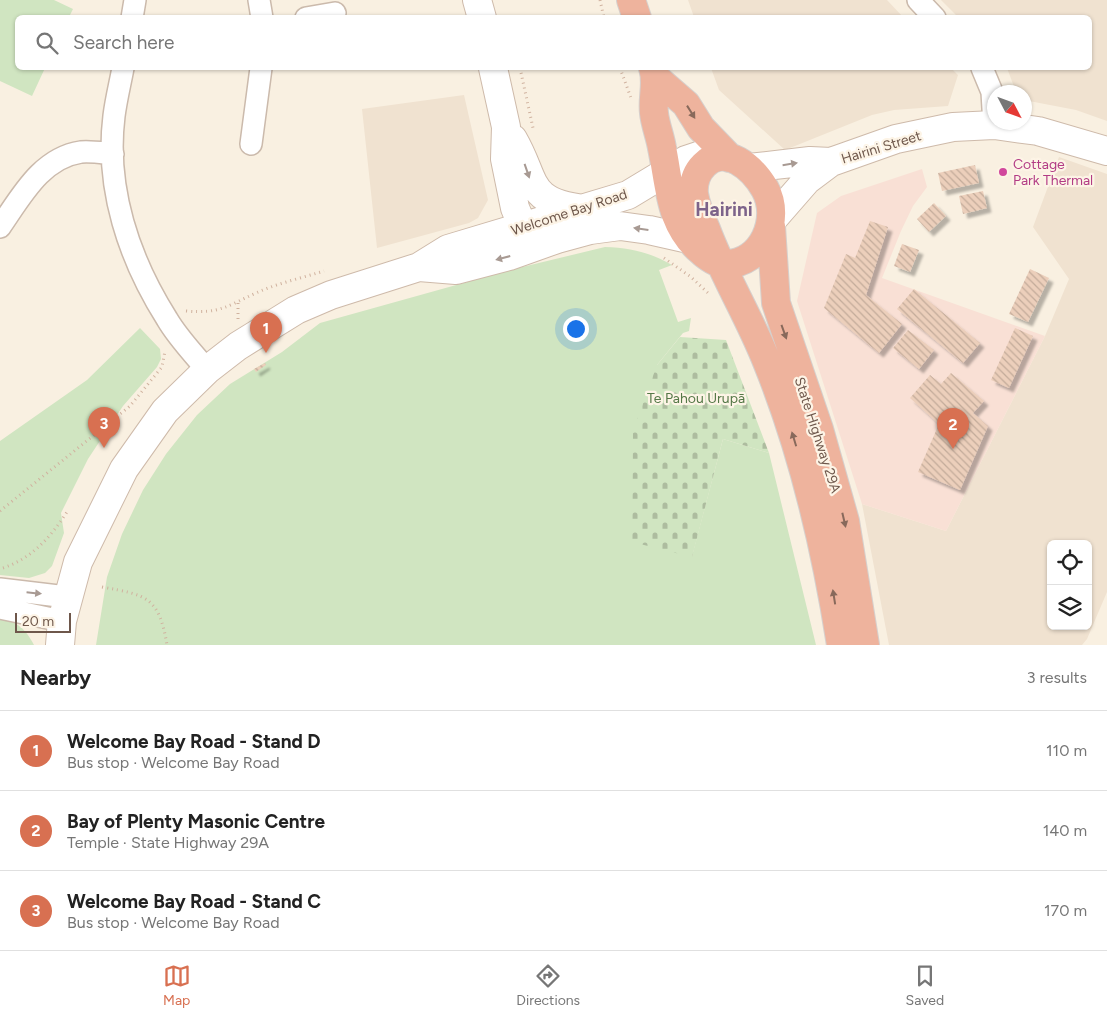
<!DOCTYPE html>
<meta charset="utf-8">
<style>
body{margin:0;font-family:Figtree,sans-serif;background:#f6f6f6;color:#222}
.controls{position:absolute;right:15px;bottom:15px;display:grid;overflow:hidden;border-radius:8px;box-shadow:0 1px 4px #0004}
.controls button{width:45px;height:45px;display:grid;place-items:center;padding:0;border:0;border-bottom:1px solid #e0e0e0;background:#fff;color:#222;font:25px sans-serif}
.compass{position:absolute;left:987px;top:85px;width:45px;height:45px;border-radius:50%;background:#fff;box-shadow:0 1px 4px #0004;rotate:131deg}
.scale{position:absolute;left:15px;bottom:12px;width:56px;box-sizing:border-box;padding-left:5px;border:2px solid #6e574b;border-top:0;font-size:14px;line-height:18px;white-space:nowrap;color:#6e574b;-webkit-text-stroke:4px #fdf4e6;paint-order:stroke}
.you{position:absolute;left:575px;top:328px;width:18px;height:18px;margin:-12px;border:4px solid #fff;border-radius:50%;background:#1a73e8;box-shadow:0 0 0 8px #1a73e833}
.badge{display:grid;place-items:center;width:32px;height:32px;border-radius:50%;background:#d87051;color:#fff;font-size:16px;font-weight:700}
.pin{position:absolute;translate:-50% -41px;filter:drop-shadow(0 1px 2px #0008)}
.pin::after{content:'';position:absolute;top:26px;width:18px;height:15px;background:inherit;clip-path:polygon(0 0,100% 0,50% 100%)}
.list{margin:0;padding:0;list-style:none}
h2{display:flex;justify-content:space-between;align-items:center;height:65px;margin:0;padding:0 20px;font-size:21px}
h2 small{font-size:16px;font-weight:400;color:#767676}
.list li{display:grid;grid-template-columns:32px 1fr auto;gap:15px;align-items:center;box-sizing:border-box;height:80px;padding:0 20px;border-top:1px solid #e0e0e0}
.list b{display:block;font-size:19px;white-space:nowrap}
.list p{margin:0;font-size:16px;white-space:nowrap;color:#767676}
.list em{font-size:16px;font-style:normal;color:#767676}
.icon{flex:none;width:28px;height:28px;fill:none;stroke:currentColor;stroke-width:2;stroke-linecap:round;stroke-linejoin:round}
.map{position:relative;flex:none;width:1107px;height:645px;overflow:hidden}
.search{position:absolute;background:#fff;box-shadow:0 1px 4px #0004;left:15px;right:15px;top:15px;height:55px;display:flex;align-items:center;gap:12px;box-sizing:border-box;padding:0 18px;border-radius:8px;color:#767676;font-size:19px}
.sheet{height:305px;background:#fff}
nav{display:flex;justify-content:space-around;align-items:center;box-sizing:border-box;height:70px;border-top:1px solid #e0e0e0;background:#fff;font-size:14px;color:#767676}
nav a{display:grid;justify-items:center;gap:2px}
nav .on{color:#d87051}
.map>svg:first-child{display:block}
.residential{fill:#f0e2d0;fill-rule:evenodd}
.commercial{fill:#f9e0d5}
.green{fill:#d0e5c1}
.cemetery{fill:url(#cemetery-stones)}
.building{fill:url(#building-back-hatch);filter:url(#shadow)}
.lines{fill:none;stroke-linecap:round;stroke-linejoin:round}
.street-casing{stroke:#cbbaac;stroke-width:24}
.secondary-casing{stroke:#cebaaa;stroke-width:30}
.highway-casing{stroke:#d6d0cd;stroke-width:30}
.path{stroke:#d0b29f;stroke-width:3;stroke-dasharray:1 4;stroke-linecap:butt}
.street{stroke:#fff;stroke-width:21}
.secondary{stroke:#fff;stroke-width:28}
.highway{stroke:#eeb39d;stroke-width:28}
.oneway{fill:#88695b}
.oneway2{fill:#a89a93}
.hotel-dot{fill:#d1479c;stroke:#fdf4e6;stroke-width:2}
.labels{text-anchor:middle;stroke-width:4.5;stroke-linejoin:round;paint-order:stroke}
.street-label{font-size:14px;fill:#6e574b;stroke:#fdf4e6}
.hotel-label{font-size:14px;fill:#b23c85;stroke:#fdf4e6;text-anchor:start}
.park-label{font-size:14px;fill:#557847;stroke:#fdf4e6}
.district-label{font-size:19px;font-weight:bold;fill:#7d638a;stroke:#fdf4e6}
</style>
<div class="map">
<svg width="1107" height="645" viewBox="0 0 1107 645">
<defs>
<pattern id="cemetery-stones" width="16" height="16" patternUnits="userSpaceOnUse" patternTransform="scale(1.25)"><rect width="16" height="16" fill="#d0e5c1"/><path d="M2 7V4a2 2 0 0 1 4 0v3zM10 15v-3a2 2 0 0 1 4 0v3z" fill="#adbc9f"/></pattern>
<pattern id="building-back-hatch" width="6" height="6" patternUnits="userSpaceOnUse" patternTransform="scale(1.25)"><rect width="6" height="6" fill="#eccfbb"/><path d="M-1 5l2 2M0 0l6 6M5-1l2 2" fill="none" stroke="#c3ab9a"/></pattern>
<filter id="shadow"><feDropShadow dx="4.5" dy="4.5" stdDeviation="1" flood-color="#0004"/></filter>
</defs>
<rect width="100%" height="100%" fill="#f9f0e1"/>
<!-- residential -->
<path class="residential" d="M688,0H887L903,17H694Z
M941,0H1107V121L1076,110L1029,101L1025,99L1024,92H1016L1007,68H1090V18L958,17Z
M711,68H951L958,75L948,106L894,110L872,115L785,150L719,90Z
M464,95L488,200L478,218L469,223L377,248L362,109Z
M1059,157L1107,174V592L1087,639L1082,645H889L862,504L946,531L1045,336L1069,279L1033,227ZM1051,544H1088V626H1051Z"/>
<!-- commercial -->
<path class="commercial" d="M922,169L927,187L913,206L901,231L882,278L1045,336L946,531L862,504L797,301L817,213L841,196Z"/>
<!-- green -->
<path class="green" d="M0,0H54L73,9L69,17L18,18V68H45L32,96L0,81Z
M605,247C630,248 650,252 672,265L659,270L678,322L691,318L689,331L683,333L657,365L692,556L723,439L769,453L816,645H96L107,577L122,534L143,490L166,454L197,415L230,384L282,352L320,323L514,269Z
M140,328L160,349L161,359L157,367L123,406L88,459L61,513L64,533L52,566L45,573L29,578L0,575V441L87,380Z
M0,617C17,622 26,629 34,645H0Z"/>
<!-- cemetery -->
<path class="cemetery" d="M680,337L726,340L769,453L723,439L692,557L632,542L633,431L657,365Z"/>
<!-- building -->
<path class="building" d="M975,165L979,183L942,191L938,173Z
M983,191L987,208L963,214L959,196Z
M934,203L946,216L929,232L917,219Z
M870,221L888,227L866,295L902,324L879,353L824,308L846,254L855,258Z
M902,244L919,250L910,272L894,266Z
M1030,269L1049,278L1028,322L1009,314Z
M914,289L980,343L963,363L897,309Z
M1015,328L1033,336L1009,388L991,380Z
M908,330L934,350L919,369L893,348Z
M265,363L266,365L256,372L254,369Z
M951,373L984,401L973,413L988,426L960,490L918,472L939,424L910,398L930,375L941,384Z"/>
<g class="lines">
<!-- street casing -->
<g class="street-casing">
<path id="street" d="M259,0L262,18
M918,0L935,18
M132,18L135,0
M306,18L335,13
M123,68C120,84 116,100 114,116C105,188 129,259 167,319C178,338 194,354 207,370
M982,68L992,92L994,125
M251,144L261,68
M0,227C21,197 41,158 81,152C91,151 103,153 113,154
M0,589L67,597
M0,608L62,621"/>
</g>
<!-- secondary casing -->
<g class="secondary-casing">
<path id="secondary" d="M477,0L482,18
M493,68L506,127L505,159L515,208L523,227L537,238
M513,139C537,180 525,202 584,209
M749,168L810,161L831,162
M773,219L807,180L831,162L896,139L953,127L994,125L1038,131L1107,151
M419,267L456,270L509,256L557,239L590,230L620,226L649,230L689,239
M60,645L62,621L78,562L124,469L165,411L207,370L238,346L296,310L331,295L419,267L448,249L628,195L686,160L701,155H717"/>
</g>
<!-- highway casing -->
<g class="highway-casing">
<path id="highway" d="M631,0L637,18
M653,68C658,83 652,97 654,113C655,124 660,136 662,148C670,186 669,225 702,252C709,258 717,264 726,264C762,264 782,219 765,189C753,168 725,143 704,165C696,173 693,183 694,194C696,206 701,218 706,229C723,275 749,316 767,362C804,453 826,549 841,645
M656,78L686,104L701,128L730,158
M771,226L776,303L819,429L845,521L865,645"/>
</g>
<!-- path -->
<path class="path" d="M600,0L604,18
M520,68L533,128
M620,68L631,98
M664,258L691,277L708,293
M238,303V320
M186,311C220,314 227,306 256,293C278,283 302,278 324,271
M0,511L130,406L162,367L165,351
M3,568C32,558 50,538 67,512
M102,587C147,595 159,597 167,645"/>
<!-- street -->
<use href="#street" class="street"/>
<!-- secondary -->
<use href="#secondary" class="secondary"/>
<!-- highway -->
<use href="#highway" class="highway"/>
</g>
<!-- one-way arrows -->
<defs><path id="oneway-solid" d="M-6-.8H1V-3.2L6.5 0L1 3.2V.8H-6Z" transform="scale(1.25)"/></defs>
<g class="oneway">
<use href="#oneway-solid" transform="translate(691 112) rotate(58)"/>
<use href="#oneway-solid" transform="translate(784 332) rotate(70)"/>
<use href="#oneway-solid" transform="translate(794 439) rotate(-107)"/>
<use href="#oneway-solid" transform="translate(844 520) rotate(77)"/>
<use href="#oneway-solid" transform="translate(834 597) rotate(-99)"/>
</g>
<g class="oneway2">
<use href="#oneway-solid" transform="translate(790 164) rotate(-9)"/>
<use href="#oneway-solid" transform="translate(527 171) rotate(71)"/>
<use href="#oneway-solid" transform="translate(641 229) rotate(-172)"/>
<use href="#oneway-solid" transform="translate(503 258) rotate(165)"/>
<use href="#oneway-solid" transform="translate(34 593) rotate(6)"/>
</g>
<!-- markers -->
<circle class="hotel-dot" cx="1003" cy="172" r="5"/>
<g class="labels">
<!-- street labels -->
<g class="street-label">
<text transform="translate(881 147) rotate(-17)" y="5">Hairini Street</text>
<text transform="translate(569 212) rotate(-18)" y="5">Welcome Bay Road</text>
<text transform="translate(818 435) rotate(72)" y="5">State Highway 29A</text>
</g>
<!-- hotel labels -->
<g class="hotel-label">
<text x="1013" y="169">Cottage<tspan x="1013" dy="16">Park Thermal</tspan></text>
</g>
<!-- park labels -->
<g class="park-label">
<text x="696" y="403">Te Pahou Urupā</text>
</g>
<!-- district labels -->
<g class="district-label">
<text x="724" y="216">Hairini</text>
</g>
</g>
</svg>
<div class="controls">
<button><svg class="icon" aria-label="locate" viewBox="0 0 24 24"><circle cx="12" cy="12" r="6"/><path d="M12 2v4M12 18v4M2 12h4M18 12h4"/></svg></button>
<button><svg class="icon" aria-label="layers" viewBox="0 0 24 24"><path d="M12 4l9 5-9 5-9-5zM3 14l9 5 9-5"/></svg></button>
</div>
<svg class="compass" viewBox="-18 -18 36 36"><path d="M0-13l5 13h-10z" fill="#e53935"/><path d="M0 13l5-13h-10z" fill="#767676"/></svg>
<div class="scale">20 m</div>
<div class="you"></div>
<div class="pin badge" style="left:266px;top:353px">1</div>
<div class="pin badge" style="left:953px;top:449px">2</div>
<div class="pin badge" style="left:104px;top:448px">3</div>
<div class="search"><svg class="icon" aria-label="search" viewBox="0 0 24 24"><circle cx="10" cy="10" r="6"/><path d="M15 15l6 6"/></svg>Search here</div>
</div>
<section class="sheet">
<h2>Nearby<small>3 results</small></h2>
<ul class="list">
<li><span class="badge">1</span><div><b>Welcome Bay Road - Stand D</b><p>Bus stop · Welcome Bay Road</p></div><em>110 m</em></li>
<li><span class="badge">2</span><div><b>Bay of Plenty Masonic Centre</b><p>Temple · State Highway 29A</p></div><em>140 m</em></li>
<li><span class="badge">3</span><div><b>Welcome Bay Road - Stand C</b><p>Bus stop · Welcome Bay Road</p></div><em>170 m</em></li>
</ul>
</section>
<nav>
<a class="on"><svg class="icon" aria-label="map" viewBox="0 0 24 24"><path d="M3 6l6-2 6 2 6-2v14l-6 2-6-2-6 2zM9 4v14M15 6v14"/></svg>Map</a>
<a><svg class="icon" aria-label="directions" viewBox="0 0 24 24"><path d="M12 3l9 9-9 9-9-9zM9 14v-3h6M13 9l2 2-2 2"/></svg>Directions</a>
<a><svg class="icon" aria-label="saved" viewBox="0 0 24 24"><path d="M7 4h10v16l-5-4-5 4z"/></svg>Saved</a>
</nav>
